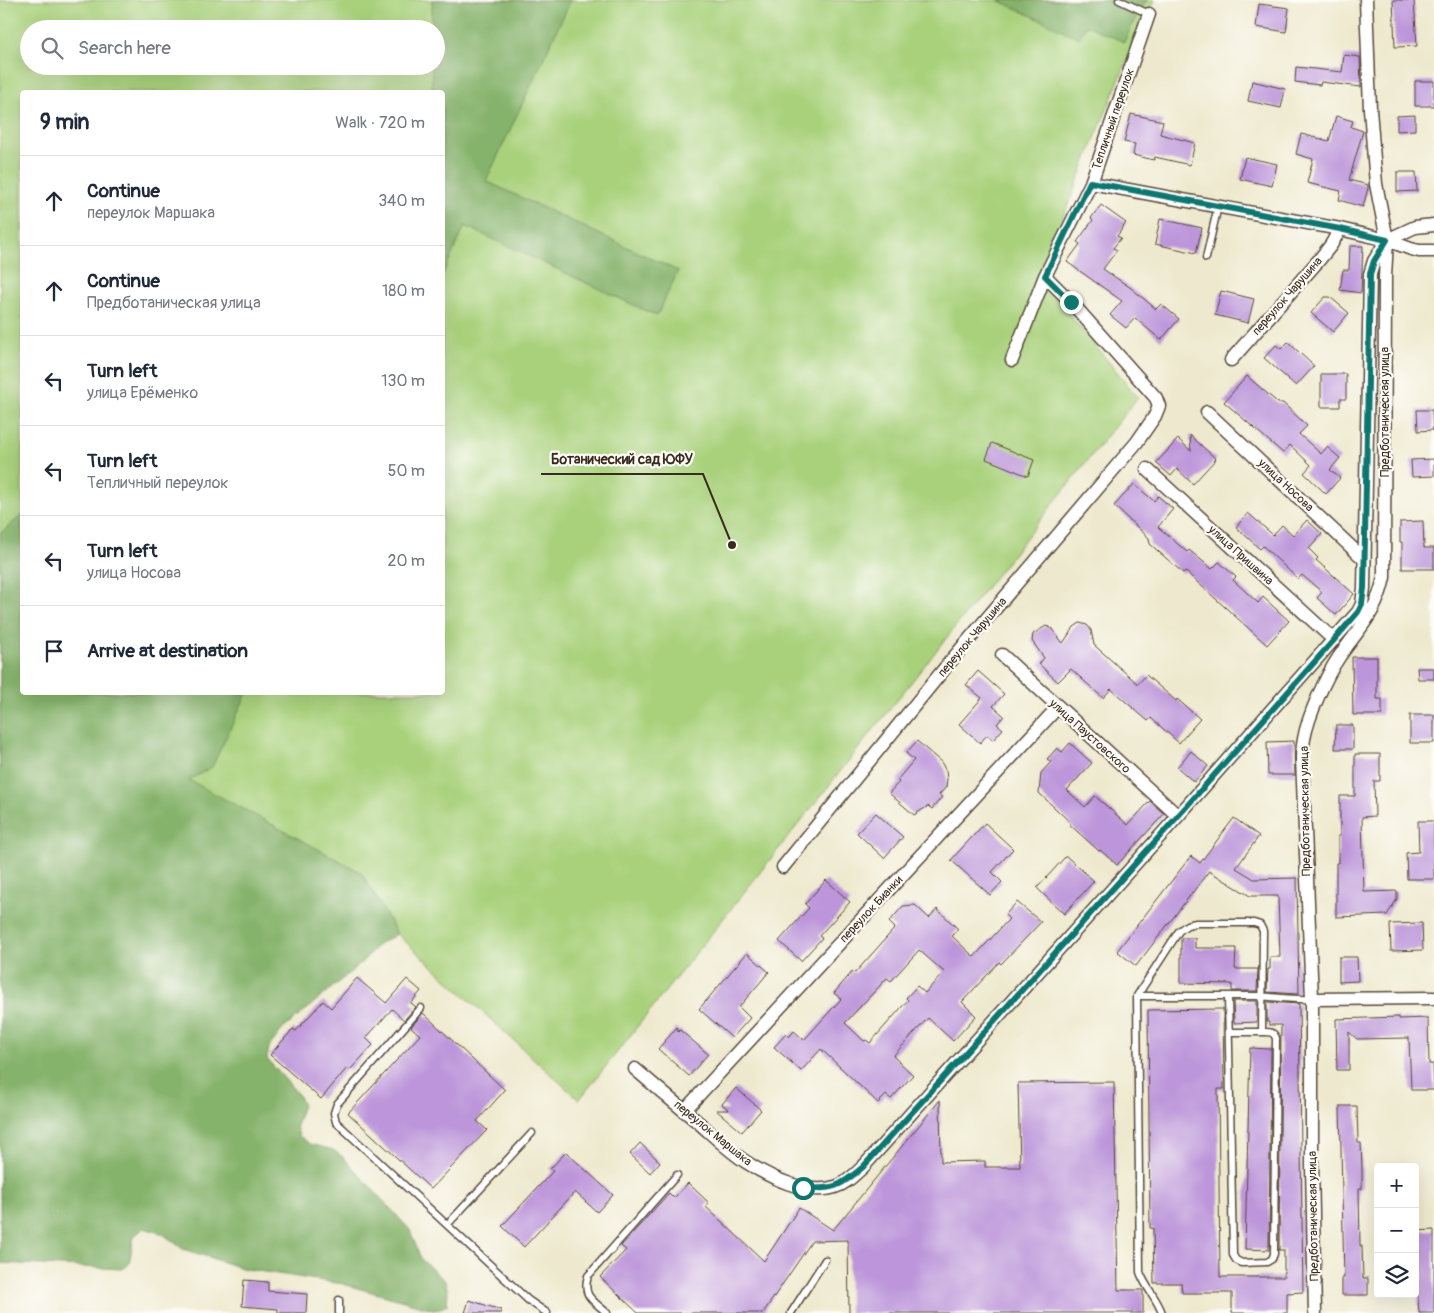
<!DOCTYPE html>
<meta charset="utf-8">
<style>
body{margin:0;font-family:Pangolin,sans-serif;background:#f6f6f7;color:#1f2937}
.controls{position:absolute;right:15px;bottom:15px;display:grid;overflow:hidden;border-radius:5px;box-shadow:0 5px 20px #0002}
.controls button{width:45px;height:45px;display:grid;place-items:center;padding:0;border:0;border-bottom:1px solid #e0e1e3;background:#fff;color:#1f2937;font:25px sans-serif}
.stop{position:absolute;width:15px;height:15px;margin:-11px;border:4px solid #0f766e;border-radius:50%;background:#fff}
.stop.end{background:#0f766e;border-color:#fff;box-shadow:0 1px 5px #0008}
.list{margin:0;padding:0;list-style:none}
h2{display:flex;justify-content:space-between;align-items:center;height:65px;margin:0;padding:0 20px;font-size:21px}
h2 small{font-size:16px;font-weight:400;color:#747a83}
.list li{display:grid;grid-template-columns:32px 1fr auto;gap:15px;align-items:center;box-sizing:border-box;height:90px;padding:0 20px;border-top:1px solid #e0e1e3}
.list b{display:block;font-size:19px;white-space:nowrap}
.list p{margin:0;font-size:16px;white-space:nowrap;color:#747a83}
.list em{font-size:16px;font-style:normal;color:#747a83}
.icon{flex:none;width:28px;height:28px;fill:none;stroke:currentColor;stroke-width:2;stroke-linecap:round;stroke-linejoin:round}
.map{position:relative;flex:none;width:1434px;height:1313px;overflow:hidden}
.search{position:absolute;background:#fff;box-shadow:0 5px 20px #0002;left:20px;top:20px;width:425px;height:55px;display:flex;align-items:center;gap:12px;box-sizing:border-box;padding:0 18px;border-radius:28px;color:#747a83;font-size:19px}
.panel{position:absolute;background:#fff;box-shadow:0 5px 20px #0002;left:20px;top:90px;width:425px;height:605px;border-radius:5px}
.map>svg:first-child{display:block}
.green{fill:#a9d17c;stroke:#727e4d;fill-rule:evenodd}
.forest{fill:#86b36c;stroke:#606e45}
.building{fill:#bc95da;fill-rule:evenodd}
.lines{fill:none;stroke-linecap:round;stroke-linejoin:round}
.service-casing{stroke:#564738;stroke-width:9}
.minor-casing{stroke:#564738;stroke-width:15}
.service{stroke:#fff;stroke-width:6}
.minor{stroke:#fff;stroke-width:12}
.route{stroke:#0f766e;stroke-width:6}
.labels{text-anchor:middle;stroke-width:4.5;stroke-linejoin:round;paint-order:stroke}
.street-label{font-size:12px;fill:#3b2a1e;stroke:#fdfcf7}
.leader{fill:none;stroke:#3b2a1e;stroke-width:2}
.callout-dot{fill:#3b2a1e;stroke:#fdfcf7;stroke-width:2}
.callout-label{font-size:14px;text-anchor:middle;font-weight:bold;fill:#3b2a1e;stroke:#fdfcf7;stroke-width:4.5;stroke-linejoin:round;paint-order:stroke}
</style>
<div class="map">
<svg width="1434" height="1313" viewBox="0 0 1434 1313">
<rect width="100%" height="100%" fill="#fdfcf7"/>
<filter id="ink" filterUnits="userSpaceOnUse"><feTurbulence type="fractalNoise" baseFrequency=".02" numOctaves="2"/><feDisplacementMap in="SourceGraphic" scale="10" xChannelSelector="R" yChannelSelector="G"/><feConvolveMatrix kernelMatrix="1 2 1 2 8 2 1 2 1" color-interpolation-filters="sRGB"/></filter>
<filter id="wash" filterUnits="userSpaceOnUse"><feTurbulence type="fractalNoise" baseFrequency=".0096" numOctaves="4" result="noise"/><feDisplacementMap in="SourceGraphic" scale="20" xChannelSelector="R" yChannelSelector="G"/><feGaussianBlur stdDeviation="1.12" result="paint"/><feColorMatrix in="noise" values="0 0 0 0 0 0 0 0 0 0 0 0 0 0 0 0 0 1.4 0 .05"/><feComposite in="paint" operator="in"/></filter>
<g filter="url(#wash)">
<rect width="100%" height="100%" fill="#eee9ce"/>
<!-- green -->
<path class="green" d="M0,0H1155L1141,26L1041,271L1046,287L1138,397L579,1100L397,934L361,872L0,879ZM29,29H436V66H29ZM22,92H442V692H22Z"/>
<!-- forest -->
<path class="forest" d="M432,0H571L486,181L678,271L657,316L465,226L443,274L442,92H432V66H436V29H432Z
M998,0H1147L1135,19L1124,42L1086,25L1079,38Z
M22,515V692L247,693L212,767L189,780L361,872L397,934L378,945L361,963L282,1030L269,1047L267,1059L297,1093L303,1104L296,1126L299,1136L310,1144L333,1150L343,1157L410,1230L421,1259L445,1281L448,1291L447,1305L436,1310L343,1284L245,1269L183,1249L163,1234L144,1228L134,1236L129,1264L122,1269L0,1263V534Z"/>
<g id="blocks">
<!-- building -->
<path class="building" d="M1393,0H1414L1417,46L1395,47Z
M1259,4L1289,8L1286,32L1256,27Z
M1344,55L1360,57L1361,87L1321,82L1320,85L1295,82L1296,67L1342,72Z
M1252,81L1285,89L1281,108L1248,101Z
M1415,81H1434V106H1415Z
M1131,114L1163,121L1160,134L1195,143L1190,165L1155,157L1154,160L1133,155L1135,144L1124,142Z
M1415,115V130L1397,131V116Z
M1336,116L1353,121L1351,127L1363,131L1349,180L1368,185V188L1363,207L1339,200L1341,191L1307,183L1313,159L1296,154L1301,134L1329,141Z
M1245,157L1277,164L1272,186L1240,179Z
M1397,172H1416L1417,191L1397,192Z
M1101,205L1126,223L1117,236L1121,238L1113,248L1117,250L1103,269L1131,288L1156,309L1161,304L1179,319L1161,340L1135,318L1126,328L1110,315L1122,301L1067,262L1080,244L1077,242L1093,220L1091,218Z
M1160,219L1202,228L1196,253L1155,244Z
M1350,246H1363L1361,293L1340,290L1343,270H1349Z
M1221,291L1254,299L1248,323L1215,315Z
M1325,297H1330L1349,313L1333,332L1311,313Z
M1288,342L1314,366L1296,386L1264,358L1276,345L1281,349Z
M1321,374H1346V399H1340V407H1321Z
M1247,376L1278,403H1283L1307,426L1299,434L1321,454L1327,447L1340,458L1330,470L1340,478L1326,494L1304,473L1311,465L1290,445L1283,453L1224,402Z
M1417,410H1432L1433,430L1418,431Z
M1190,435L1216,459L1193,484L1177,469L1171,476L1156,463L1178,439L1191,451Z
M992,443L1034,460L1028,476L986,459Z
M1434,459V476L1412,477L1411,460Z
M1134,484L1154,501L1158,496L1173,509L1158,527L1187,552L1189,550L1212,569L1219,562L1236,577L1233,580L1258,603L1263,597L1289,621L1267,645L1185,571L1183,573L1150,544L1149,538L1114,506Z
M1248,513L1273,535L1282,525L1293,535L1307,520L1322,534L1309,549L1318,558L1316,560L1354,594L1336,615L1317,598L1322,592L1302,575L1298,579L1263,546L1260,549L1236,527Z
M1423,521L1424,548H1434V569H1402V542H1400V522Z
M1080,623L1087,625L1091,630L1094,645L1138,684L1146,675L1176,701L1177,699L1200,719L1179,743L1151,718L1148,721L1111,689L1103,698L1071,669L1058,682L1039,664L1044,658L1032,641L1033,634L1046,626L1051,628L1063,643L1074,627Z
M1352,657H1377V699H1382V715H1353Z
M1417,668H1434V679H1418Z
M978,671L1004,694L993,706L1004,716L997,724L1003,729L993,740L987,735L980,743L959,724L982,698L966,685Z
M1410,715H1434V743H1410Z
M1336,725H1353V749H1335Z
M917,741L941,762L946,771L947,779L946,787L939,795L942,797L932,809L928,806L914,815L889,793L899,782L897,780L914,760L906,753Z
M1294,741L1295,775H1268L1267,742Z
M1070,743L1092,763L1067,790L1085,807L1095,796L1128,825L1150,801L1164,814L1117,865L1100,850L1099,851L1069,824L1071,823L1039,793L1041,773L1051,762L1047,759L1057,748L1062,752Z
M1191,751L1208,766L1194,782L1177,767Z
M1355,754H1380V781H1374L1375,816L1362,817L1364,892L1397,891V899L1387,915L1336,917V863H1338V836H1340V796H1355Z
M876,813L903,837L884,858L857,833Z
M1234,818L1259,836L1236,868L1254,879L1297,878L1299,994L1267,992L1268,969H1270V957H1280L1278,896H1250L1209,871L1136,966L1117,951L1191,856L1200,863Z
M1418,821H1434V879H1407L1406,853L1419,852Z
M985,823L1013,849L992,872L1002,882L990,895L951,860Z
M1066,856L1094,881L1064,914L1037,888Z
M826,880L850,902L819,936L822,938L801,961L779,941L809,908L805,904Z
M1017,902L1041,922L1001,964L999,962L962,1002L976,1016L953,1041L928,1018L893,1056L913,1075L891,1099L886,1095L878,1103L821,1049L801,1071L774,1047L786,1034L789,1037L794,1031L804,1040L841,999L834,993L853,971L855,973L895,928L889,922L903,906L915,905L929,918L937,909L958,929L952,936L974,957L1009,919L1005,915ZM919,950L944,972L925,993L917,986L906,998L908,1000L870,1043L866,1040L864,1041L845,1023L887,978L891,981Z
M1422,923L1423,950L1391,951L1390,924Z
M1181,938H1195V948H1236L1235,969H1258L1257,991H1232V984L1181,983Z
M747,953L769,972L739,1007L750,1018L732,1038L699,1009Z
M1339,957H1357L1358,981L1339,982Z
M357,978L386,1003L407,979L421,991L411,1003L416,1007L404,1020L392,1009L366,1038L373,1045L350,1070L347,1068L321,1099L270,1055L293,1029L296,1031L323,1001L331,1008Z
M1233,1001H1257V1022L1234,1023Z
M1267,1002L1299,1004L1303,1292L1287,1293V1313H1232V1293H1182L1181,1283H1154L1153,1228H1150L1148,1010L1223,1009L1224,1089H1218L1220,1277H1284V1250H1279L1281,1025H1269V1022H1267Z
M423,1013L505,1090L477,1121L487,1130L431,1189L348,1113L420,1035L411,1027Z
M1399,1017V1019L1428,1018L1429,1064H1433L1434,1090H1411L1409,1038L1357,1039L1349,1032V1070H1337L1336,1019Z
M677,1027L678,1032L680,1030L708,1054L689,1076L658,1049Z
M1250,1048L1271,1049L1269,1250L1245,1249Z
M1114,1082L1118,1290H1143V1313H849L848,1240L812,1241L763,1313H638L600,1277L626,1250L621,1246L649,1215L669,1193L674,1198L688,1183L709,1203L705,1206L764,1261L799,1208L833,1230L940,1100L941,1162L985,1161V1167H1020L1018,1083Z
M736,1088L761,1110L742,1132L716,1110H729L722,1104Z
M1340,1106H1357L1358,1143H1361L1362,1168V1189H1359L1360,1246H1362L1363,1278H1368V1295H1342V1278H1344Z
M640,1143L660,1162L650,1173L630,1154Z
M566,1152L613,1195L597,1212L575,1192L524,1247L502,1226L553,1171L550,1169Z
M1434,1230V1313H1419L1415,1259V1231Z
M244,1280L268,1282V1291L307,1294L306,1313H278V1309L242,1306Z
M469,1300L501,1310V1313H465Z"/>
</g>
</g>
<g filter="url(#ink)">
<use href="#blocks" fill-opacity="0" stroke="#564738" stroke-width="1"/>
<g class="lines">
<!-- service casing -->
<g class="service-casing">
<path id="service" d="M1119,0L1149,14
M1206,258L1218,206
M1137,996L1179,931L1187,925L1196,923H1254L1260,925L1263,931L1262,1032C1269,1032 1273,1031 1276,1038L1274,1254L1272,1259L1267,1262L1242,1263L1236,1260L1233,1255L1228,996
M421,1008L337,1104L334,1113L336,1122L528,1300L547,1313
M1229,1032H1262
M447,1225L532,1133
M339,1313V1300
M607,1313C593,1300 582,1297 588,1276L677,1175
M791,1313L825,1260
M1162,1313C1157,1298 1145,1287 1140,1272L1137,996C1177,996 1217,996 1257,996C1276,997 1293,1000 1312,999"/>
</g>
<!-- minor casing -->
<g class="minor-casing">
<path id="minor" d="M1091,183L1340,229L1387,240L1411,249L1419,251H1434
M1387,240L1415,227L1434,225
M1012,360L1045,276L1091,183L1149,14
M1231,360L1319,260L1331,245L1340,229
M1207,412L1364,559
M1147,469L1334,640
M1002,655L1178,816
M783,867L949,663L1137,442L1155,416L1159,406L1156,398L1071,302L1045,276
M1312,999L1434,998
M635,1069C656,1087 677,1105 699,1123C714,1136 729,1151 746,1162C769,1177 807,1196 835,1187C846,1184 854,1175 863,1167L1178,816L1358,612L1362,604L1364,588L1370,274L1374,261L1387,240
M684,1111L1058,707
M1315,1313L1312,1165V999L1302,758C1302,752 1303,745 1304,739C1308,716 1326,676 1339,657C1359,628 1377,613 1384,577L1385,277L1387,240L1376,184L1370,109L1366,0"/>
</g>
<!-- service -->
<use href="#service" class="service"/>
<!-- minor -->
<use href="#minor" class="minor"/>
</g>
</g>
<g class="lines" filter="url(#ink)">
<!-- route -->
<path class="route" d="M803,1188C833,1190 840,1187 863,1167L1178,816L1334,640L1358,612L1362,604L1364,588L1370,274L1374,261L1387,240L1340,229L1090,182L1045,276L1071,302"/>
</g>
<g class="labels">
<!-- street labels -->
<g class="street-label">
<text transform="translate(1113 119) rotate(-71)" y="4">Тепличный переулок</text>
<text transform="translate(1287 296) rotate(-49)" y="4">переулок Чарушина</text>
<text transform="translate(1385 412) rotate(-90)" y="4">Предботаническая улица</text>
<text transform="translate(1286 485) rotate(43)" y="4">улица Носова</text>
<text transform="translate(1241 555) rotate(42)" y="4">улица Пришвина</text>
<text transform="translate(972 637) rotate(-50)" y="4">переулок Чарушина</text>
<text transform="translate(1090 736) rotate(42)" y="4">улица Паустовского</text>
<text transform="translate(1305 811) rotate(-91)" y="4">Предботаническая улица</text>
<text transform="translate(871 909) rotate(-47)" y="4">переулок Бианки</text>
<text transform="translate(713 1133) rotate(39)" y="4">переулок Маршака</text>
<text transform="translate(1313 1216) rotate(-91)" y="4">Предботаническая улица</text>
</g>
</g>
<!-- callouts -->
<path class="leader" d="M732 545L703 474H541"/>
<circle class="callout-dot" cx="732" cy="545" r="5"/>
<g class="callout-label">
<text x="622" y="464">Ботанический сад ЮФУ</text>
</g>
</svg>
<div class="controls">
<button>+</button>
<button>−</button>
<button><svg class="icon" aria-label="layers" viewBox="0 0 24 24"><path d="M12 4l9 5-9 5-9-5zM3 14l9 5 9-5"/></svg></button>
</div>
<div class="stop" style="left:803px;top:1188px"></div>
<div class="stop end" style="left:1071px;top:302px"></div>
<div class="search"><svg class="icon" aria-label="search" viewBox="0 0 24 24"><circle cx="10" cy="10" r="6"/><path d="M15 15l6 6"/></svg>Search here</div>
<section class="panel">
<h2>9 min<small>Walk · 720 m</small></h2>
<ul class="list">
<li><svg class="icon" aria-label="ahead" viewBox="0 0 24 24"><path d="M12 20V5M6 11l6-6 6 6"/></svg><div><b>Continue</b><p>переулок Маршака</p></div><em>340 m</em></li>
<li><svg class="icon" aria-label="ahead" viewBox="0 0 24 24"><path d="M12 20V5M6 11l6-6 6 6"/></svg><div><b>Continue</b><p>Предботаническая улица</p></div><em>180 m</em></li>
<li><svg class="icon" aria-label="left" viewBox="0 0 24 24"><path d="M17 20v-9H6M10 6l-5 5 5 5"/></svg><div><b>Turn left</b><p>улица Ерёменко</p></div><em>130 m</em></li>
<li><svg class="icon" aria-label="left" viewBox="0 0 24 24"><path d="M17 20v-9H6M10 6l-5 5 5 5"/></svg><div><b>Turn left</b><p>Тепличный переулок</p></div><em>50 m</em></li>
<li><svg class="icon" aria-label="left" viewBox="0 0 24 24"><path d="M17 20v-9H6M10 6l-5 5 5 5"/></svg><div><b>Turn left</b><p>улица Носова</p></div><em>20 m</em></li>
<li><svg class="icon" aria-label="arrive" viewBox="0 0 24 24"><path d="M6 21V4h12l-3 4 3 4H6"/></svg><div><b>Arrive at destination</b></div></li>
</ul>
</section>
</div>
